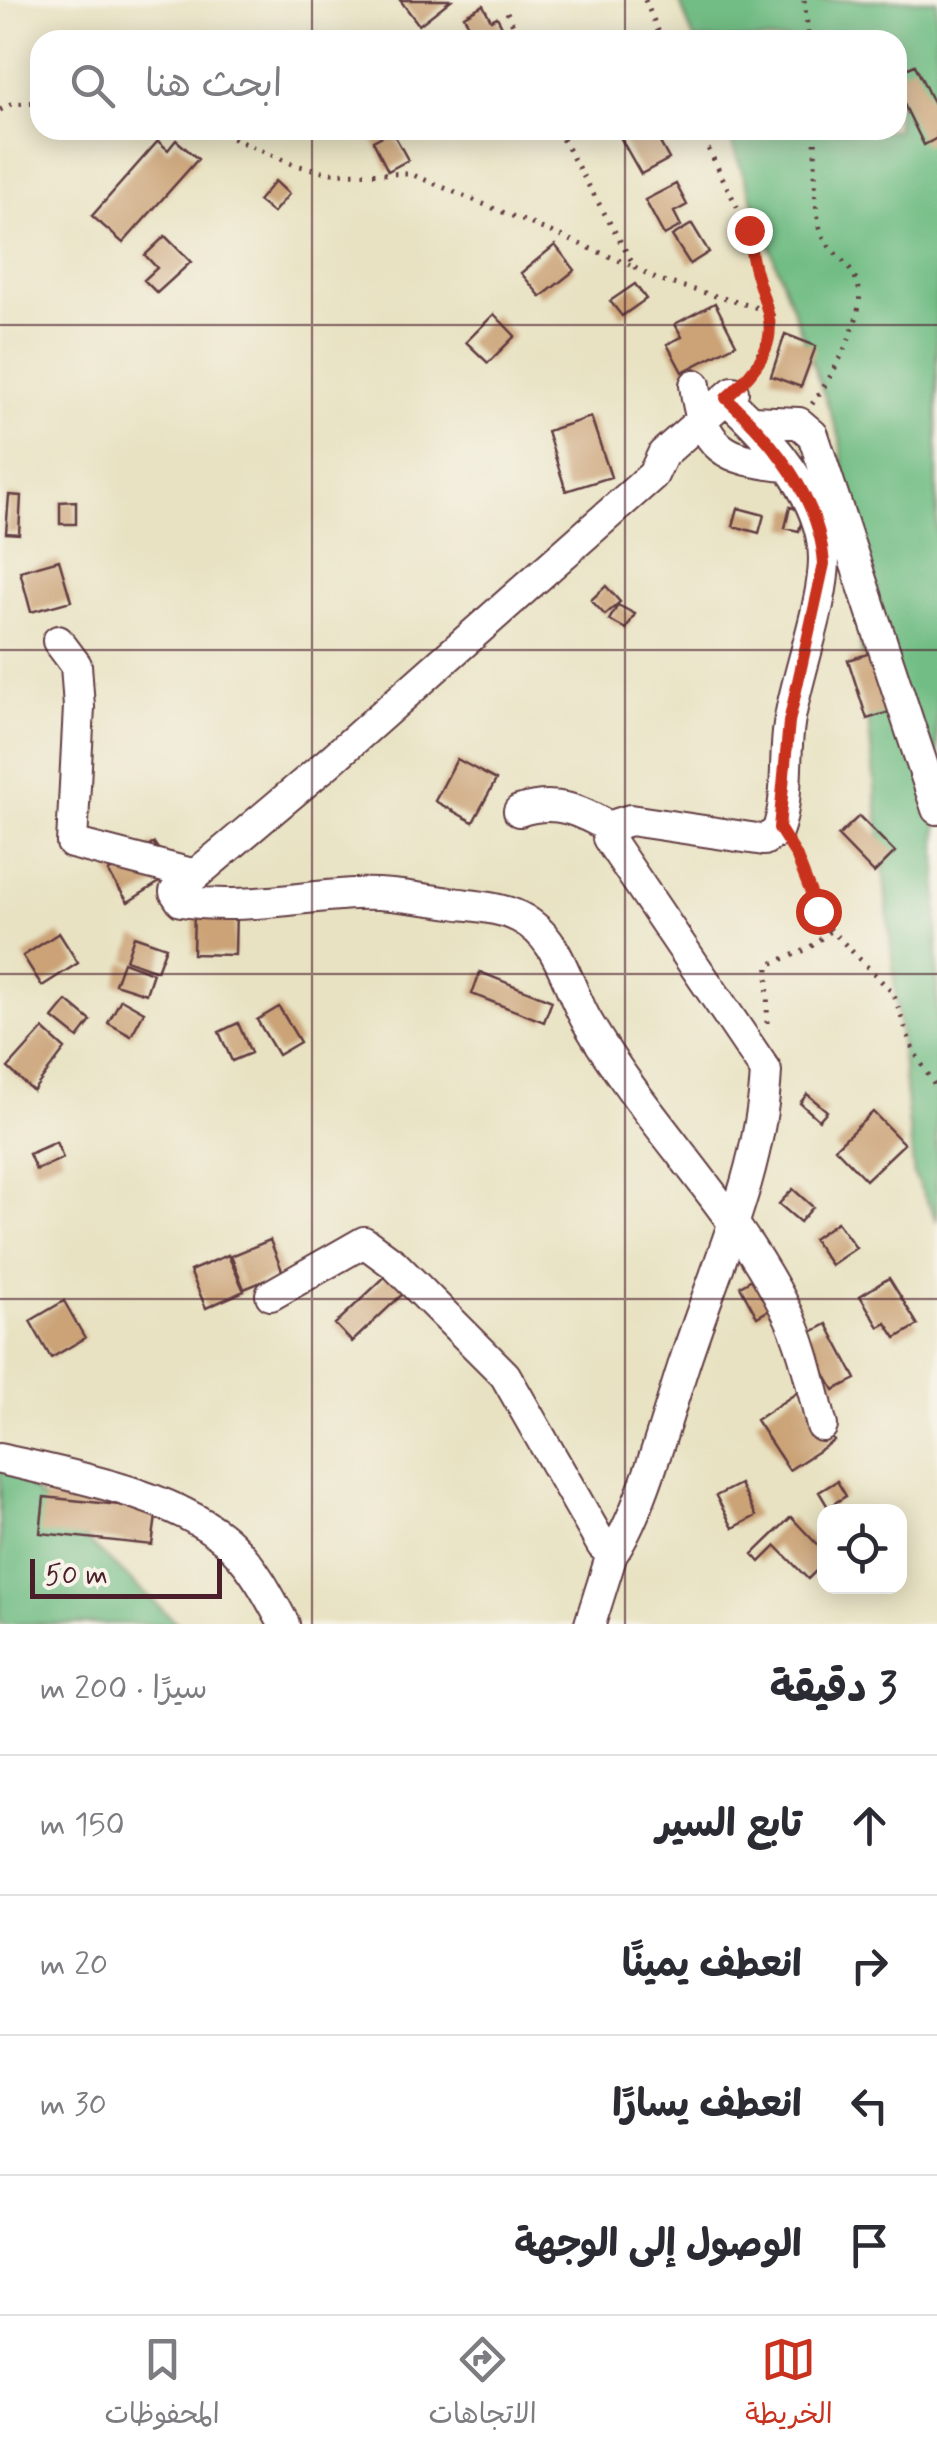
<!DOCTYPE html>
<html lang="ar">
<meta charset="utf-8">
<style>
body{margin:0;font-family:Mynerve,"Playpen Sans Arabic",sans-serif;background:#f2f2f3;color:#2b2b33;direction:rtl}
.controls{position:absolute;right:30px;bottom:30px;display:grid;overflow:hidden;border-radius:20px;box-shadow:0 5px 25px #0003}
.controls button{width:90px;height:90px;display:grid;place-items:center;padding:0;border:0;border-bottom:2px solid #e1e1e2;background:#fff;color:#2b2b33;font:50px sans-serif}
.scale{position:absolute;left:30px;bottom:25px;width:192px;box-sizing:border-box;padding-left:10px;border:5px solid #4a1f2b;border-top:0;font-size:28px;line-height:35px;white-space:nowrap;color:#4a1f2b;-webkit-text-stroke:8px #f7f3e8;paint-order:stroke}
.stop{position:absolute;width:30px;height:30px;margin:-22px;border:8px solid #c8321e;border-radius:50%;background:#fff}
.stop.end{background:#c8321e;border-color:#fff;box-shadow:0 2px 10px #0008}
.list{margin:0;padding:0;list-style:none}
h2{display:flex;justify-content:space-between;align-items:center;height:130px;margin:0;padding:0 40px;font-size:42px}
h2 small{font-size:32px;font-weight:400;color:#7c7c81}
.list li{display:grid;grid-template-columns:65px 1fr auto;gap:30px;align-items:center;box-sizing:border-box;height:140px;padding:0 40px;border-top:2px solid #e1e1e2}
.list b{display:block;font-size:38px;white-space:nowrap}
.list em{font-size:32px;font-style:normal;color:#7c7c81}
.icon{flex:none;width:55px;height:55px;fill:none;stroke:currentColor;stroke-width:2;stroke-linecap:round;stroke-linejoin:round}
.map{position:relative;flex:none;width:937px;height:1624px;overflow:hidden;direction:ltr}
.search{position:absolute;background:#fff;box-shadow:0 5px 25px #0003;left:30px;right:30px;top:30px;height:110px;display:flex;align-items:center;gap:25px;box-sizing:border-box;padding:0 35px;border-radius:30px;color:#7c7c81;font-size:38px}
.sheet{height:690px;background:#fff}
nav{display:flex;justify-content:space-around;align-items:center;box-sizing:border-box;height:140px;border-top:2px solid #e1e1e2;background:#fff;font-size:28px;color:#7c7c81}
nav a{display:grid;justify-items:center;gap:5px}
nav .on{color:#c8321e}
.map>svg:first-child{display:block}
.forest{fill:#72bd85;stroke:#5e6e58;stroke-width:2.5}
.building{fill:#cba377}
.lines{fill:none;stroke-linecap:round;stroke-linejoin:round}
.minor-casing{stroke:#623c42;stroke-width:34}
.path{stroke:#623c42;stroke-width:5;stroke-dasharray:2.5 8;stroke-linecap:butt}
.minor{stroke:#fff;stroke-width:30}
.route{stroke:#c8321e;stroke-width:12}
.grid{fill:none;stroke:#4a1f2b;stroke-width:2.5;stroke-opacity:0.55}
</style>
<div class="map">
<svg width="937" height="1624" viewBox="0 0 937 1624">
<rect width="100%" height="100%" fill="#f7f3e8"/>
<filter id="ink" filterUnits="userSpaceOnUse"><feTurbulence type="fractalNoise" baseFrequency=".01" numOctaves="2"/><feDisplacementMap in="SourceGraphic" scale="20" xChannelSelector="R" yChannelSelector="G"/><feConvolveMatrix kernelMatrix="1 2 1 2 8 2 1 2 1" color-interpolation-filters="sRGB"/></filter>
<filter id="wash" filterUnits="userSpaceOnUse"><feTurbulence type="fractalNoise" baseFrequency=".0048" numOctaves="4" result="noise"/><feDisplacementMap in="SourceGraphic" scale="40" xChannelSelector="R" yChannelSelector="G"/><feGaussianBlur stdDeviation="2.25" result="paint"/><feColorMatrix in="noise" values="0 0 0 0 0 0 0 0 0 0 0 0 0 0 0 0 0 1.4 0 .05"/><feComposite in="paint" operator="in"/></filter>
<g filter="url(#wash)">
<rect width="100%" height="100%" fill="#e8e2c2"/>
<!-- forest -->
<path class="forest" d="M679,0H937V1221L914,1175L840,438L727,130H897V40H694Z
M0,1460L178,1624H0Z"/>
<g id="blocks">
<!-- building -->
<path class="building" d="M400,0H451L419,25Z
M483,5L491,20L497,17L509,40H477L464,16Z
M915,65L937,111V138L924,145L897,90V73Z
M616,130H653L669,159L641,174Z
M392,131L408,160L388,171L373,141Z
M176,140L198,159L123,243L92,216L158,141L168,150Z
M275,181L289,194L273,213L258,201Z
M676,184L687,205L674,212L681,226L664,235L645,200Z
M692,224L709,252L690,264L672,236Z
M165,236L191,262L157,293L144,280L157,268L145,255Z
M555,245L575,270L541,297L521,273Z
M635,284L646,299L622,316L610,301Z
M715,303L736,344L682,372L667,344L682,337L675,324Z
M494,314L515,336L488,363L466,342Z
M785,334L816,346L801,387L771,376Z
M591,417L611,477L566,491L547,431Z
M9,495L21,496L19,534L6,533Z
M76,501V524H60V502Z
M790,507L804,511L799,531L785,528Z
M738,508L764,515L759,533L733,526Z
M59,560L71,601L31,612L20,571Z
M606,586L620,602L605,615L591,600Z
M618,605L635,614L626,629L609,620Z
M880,650L899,709L867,719L848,660Z
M457,759L496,780L473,822L435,801Z
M859,816L895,852L874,873L838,836Z
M154,843L174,873L128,902L108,872Z
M194,907L236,908L235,955L193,954Z
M59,933L78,963L42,986L23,956Z
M134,936L166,947L157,971L126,960Z
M123,962L153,973L146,994L115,984Z
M480,972L552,1001L544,1022L472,994Z
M121,999L144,1012L131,1036L108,1023Z
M67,1001L91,1021L78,1038L53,1018Z
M279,1007L300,1042L278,1055L257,1020Z
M238,1023L251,1053L232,1061L219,1032Z
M43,1029L65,1049L33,1091L8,1068Z
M807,1094L827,1111L819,1120L800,1103Z
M873,1112L904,1144L866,1180L835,1148Z
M56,1142L63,1158L36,1170L29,1154Z
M793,1189L813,1207L800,1222L779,1204Z
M837,1222L856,1248L831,1265L813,1239Z
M270,1240L283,1273L244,1289L231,1256Z
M228,1255L244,1291L206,1308L190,1271Z
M391,1271L408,1289L352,1342L335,1324Z
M759,1275L776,1306L757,1317L740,1286Z
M889,1278L918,1325L896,1338L886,1323L879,1327L860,1296Z
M64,1301L85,1338L51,1358L30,1321Z
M827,1324L856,1379L834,1390L804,1336Z
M801,1390L834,1441L789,1470L756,1420Z
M837,1481L846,1496L828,1507L819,1492Z
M740,1484L756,1516L733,1528L716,1496Z
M44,1497L157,1509L152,1545L40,1533Z
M791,1517L824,1552V1563L808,1579L776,1546L760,1562L753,1554Z"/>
</g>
</g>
<g filter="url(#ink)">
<use href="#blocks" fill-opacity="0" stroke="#623c42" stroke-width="2.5"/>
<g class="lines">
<!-- minor casing -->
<g class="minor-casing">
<path id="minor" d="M695,385C703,449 724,460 786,466
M733,392L663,454L653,475L328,763L175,892L181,901C245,910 292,897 354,894C387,892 420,899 452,903C474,906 499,907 519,917C561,938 566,986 588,1023C647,1124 734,1205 786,1310C804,1345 812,1388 822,1426
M751,421L799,423L813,435L937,809
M58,641L76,665L79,707L72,843L192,874
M519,811C555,799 580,810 612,829
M271,1295L364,1242L394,1264L505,1375L602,1545L612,1554C640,1516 667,1416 683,1367C714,1271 761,1173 766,1071L608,838L617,824L630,820L764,840L777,832C790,798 783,754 790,718C798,672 824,603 824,559C823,497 769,437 726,398
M0,1459C68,1475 181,1495 232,1546C255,1569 269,1596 284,1624
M590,1624L612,1554"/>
</g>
<!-- path -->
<path class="path" d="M645,0L662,40
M804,0L809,40
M507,12L520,40
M0,110L11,104L40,102
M213,130L295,165L331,173L411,174L635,267
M557,130L635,267L656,279L772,312
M699,130L749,231L750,257L772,312V328L748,374
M812,404C830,380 870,313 857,282C848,259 824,251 819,224C813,195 816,160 815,130
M795,852L818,911L831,930L893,993L913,1050L937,1089
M767,1023L768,965L808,949L831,930"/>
<!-- minor -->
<use href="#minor" class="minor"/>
</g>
</g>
<g class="lines" filter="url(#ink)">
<!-- route -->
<path class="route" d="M749,230C751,308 807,327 726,398C773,441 820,498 824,564L789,722L779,828L796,855L818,911"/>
</g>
<!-- grid -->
<path class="grid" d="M312,0V40M625,0V40M312,130V1624M625,130V1624M0,325H937M0,650H937M0,974H937M0,1299H937"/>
</svg>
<div class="controls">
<button><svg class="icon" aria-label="locate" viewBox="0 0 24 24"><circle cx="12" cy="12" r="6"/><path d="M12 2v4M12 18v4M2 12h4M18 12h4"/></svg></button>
</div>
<div class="scale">50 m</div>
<div class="stop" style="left:818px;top:911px"></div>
<div class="stop end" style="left:749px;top:230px"></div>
<div class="search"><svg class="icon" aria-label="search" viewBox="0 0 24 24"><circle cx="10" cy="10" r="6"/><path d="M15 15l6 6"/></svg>ابحث هنا</div>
</div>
<section class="sheet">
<h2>3 دقيقة<small>سيرًا · 200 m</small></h2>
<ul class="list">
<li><svg class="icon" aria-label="ahead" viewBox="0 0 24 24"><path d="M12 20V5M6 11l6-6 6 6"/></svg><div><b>تابع السير</b></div><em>150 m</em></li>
<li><svg class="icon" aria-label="right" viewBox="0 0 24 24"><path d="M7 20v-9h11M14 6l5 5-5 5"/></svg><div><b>انعطف يمينًا</b></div><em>20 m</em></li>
<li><svg class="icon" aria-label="left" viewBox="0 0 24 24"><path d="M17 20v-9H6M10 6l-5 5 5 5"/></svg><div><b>انعطف يسارًا</b></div><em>30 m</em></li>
<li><svg class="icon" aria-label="arrive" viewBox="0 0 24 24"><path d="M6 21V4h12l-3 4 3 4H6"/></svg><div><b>الوصول إلى الوجهة</b></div></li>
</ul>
</section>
<nav>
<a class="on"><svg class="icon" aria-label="map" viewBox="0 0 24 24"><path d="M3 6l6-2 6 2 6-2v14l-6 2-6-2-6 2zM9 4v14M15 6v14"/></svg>الخريطة</a>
<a><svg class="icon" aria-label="directions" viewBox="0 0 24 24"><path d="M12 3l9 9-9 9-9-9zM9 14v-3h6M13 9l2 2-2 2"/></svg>الاتجاهات</a>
<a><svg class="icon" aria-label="saved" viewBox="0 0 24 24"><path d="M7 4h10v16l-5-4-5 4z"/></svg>المحفوظات</a>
</nav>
